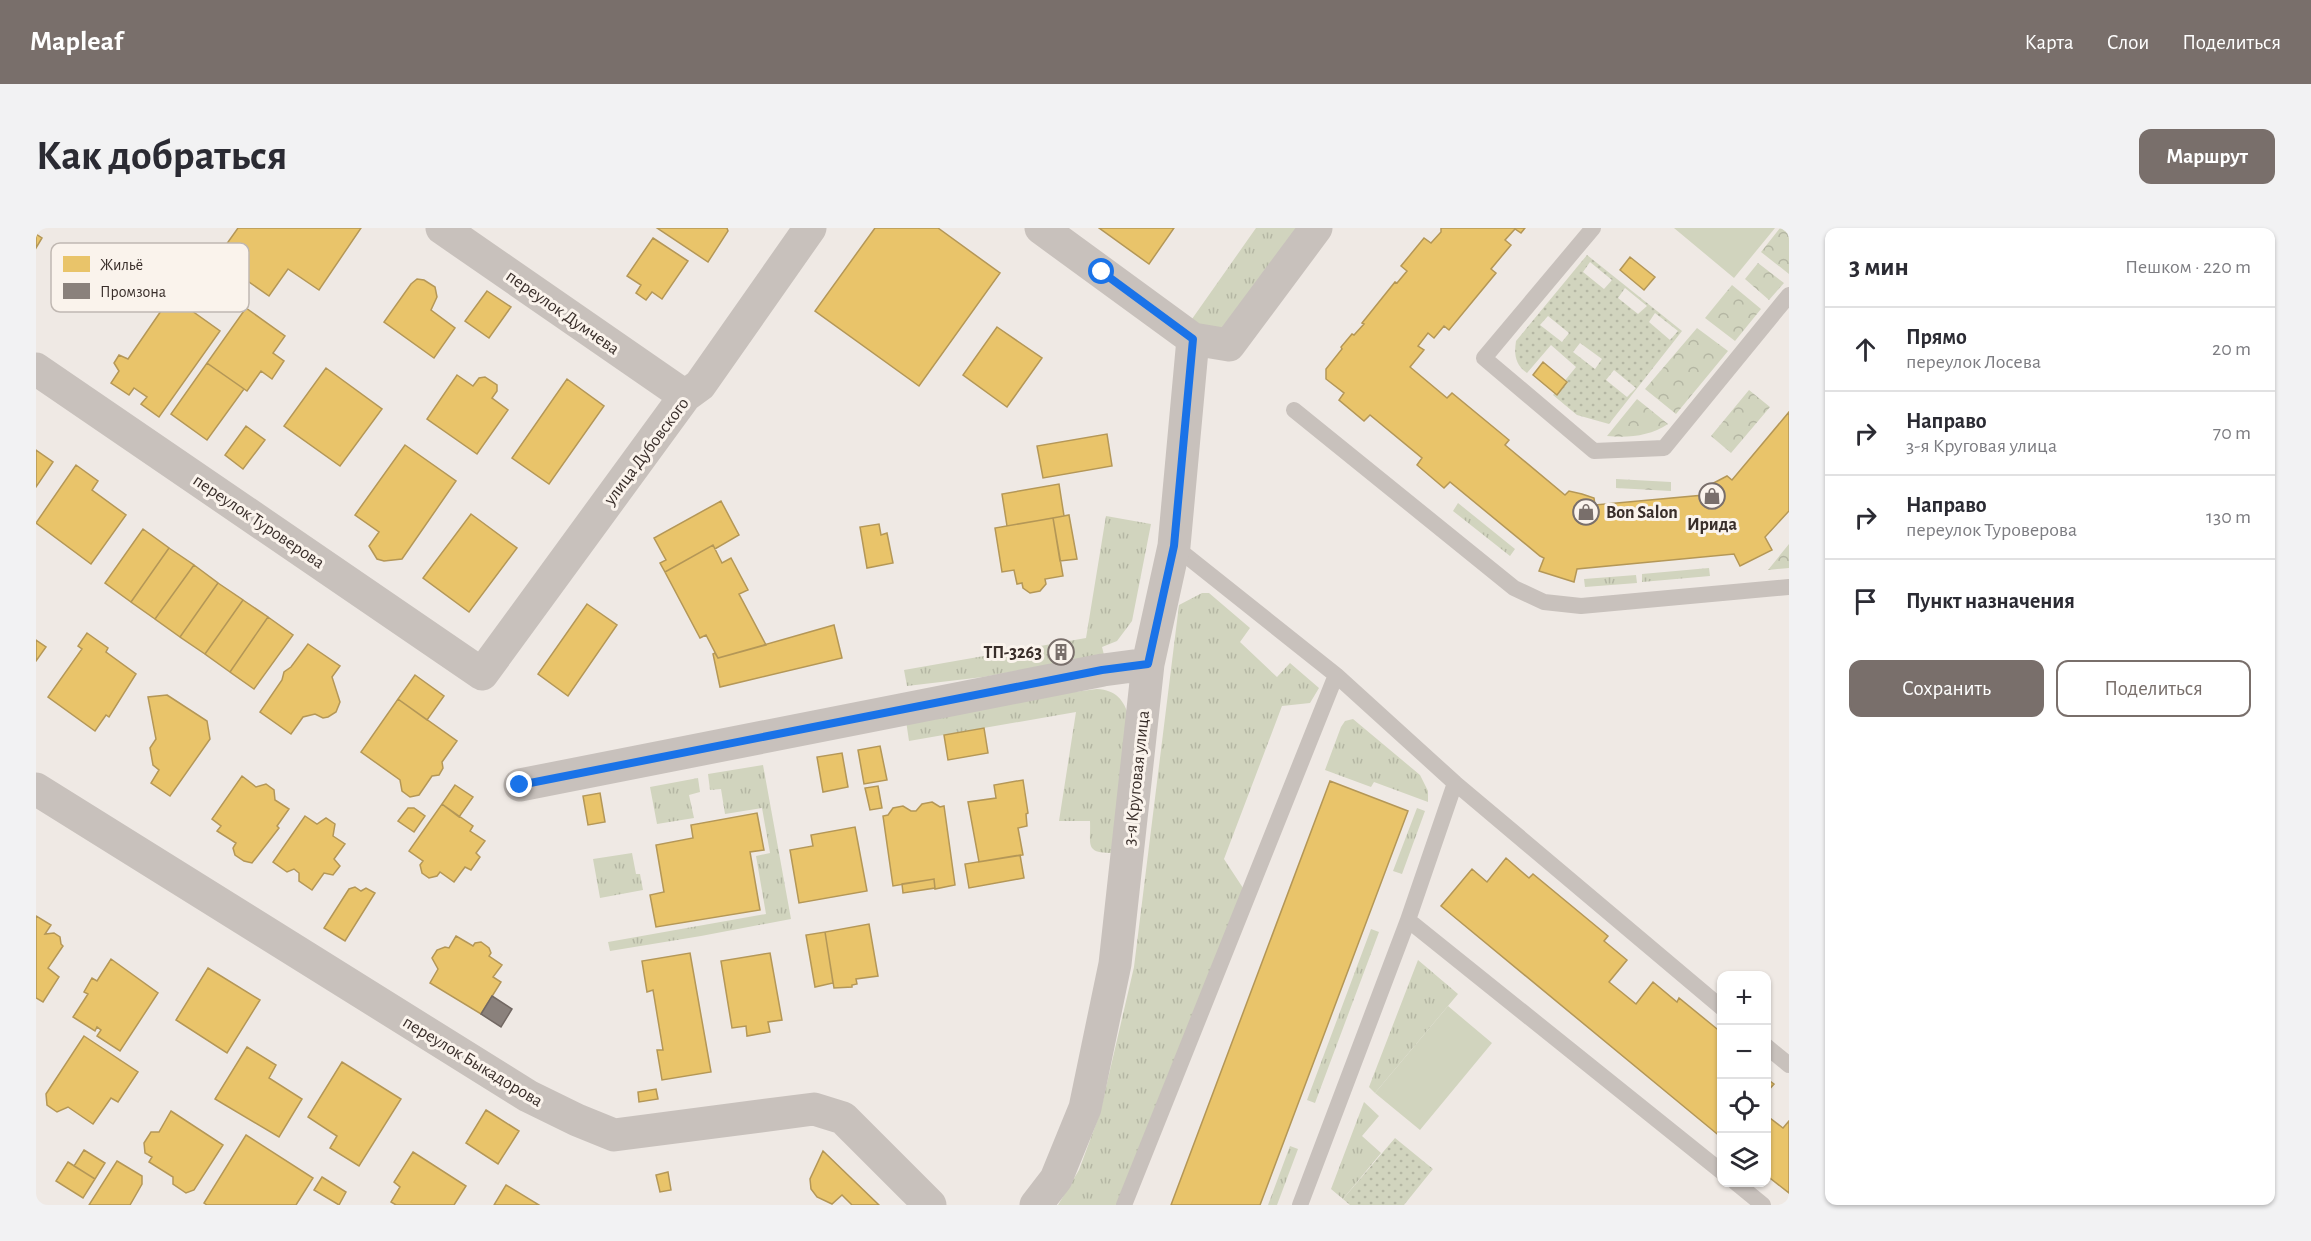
<!DOCTYPE html>
<html lang="ru">
<meta charset="utf-8">
<style>
body{margin:0;font-family:"Alegreya Sans",sans-serif;background:#f2f2f3;color:#2b2b33}
.controls{position:absolute;right:18px;bottom:18px;display:grid;overflow:hidden;border-radius:12px;box-shadow:0 2px 4px #0004}
.controls button{width:54px;height:54px;display:grid;place-items:center;padding:0;border:0;border-bottom:2px solid #e1e1e2;background:#fff;color:#2b2b33;font:30px sans-serif}
.stop{position:absolute;width:18px;height:18px;margin:-14px;border:4px solid #1a73e8;border-radius:50%;background:#fff}
.stop.end{background:#1a73e8;border-color:#fff;box-shadow:0 2px 6px #0008}
.list{margin:0;padding:0;list-style:none}
h2{display:flex;justify-content:space-between;align-items:center;height:78px;margin:0;padding:0 24px;font-size:26px}
h2 small{font-size:20px;font-weight:400;color:#7c7c81}
.list li{display:grid;grid-template-columns:39px 1fr auto;gap:18px;align-items:center;box-sizing:border-box;height:84px;padding:0 24px;border-top:2px solid #e1e1e2}
.list b{display:block;font-size:22px;white-space:nowrap}
.list p{margin:0;font-size:20px;white-space:nowrap;color:#7c7c81}
.list em{font-size:20px;font-style:normal;color:#7c7c81}
.actions{display:flex;gap:12px;padding:18px 24px}
.actions a{flex:1;padding:14px 0;border:2px solid #796f6b;border-radius:12px;text-align:center;font-size:21px;color:#796f6b}
.actions .main{background:#796f6b;color:#fff}
.icon{flex:none;width:33px;height:33px;fill:none;stroke:currentColor;stroke-width:2;stroke-linecap:round;stroke-linejoin:round}
.map{position:relative;flex:none;width:1753px;height:977px;overflow:hidden;border-radius:12px}
header{display:flex;align-items:center;gap:36px;box-sizing:border-box;height:84px;padding:0 30px;background:#796f6b;color:#fff}
header strong{font-size:28px}
nav{display:flex;gap:33px;margin-inline-start:auto;font-size:21px}
.intro{display:flex;align-items:center;justify-content:space-between;box-sizing:border-box;height:144px;padding:0 36px}
h1{margin:0;font-size:42px}
.button{padding:15px 27px;border-radius:12px;background:#796f6b;color:#fff;font-size:21px;font-weight:700}
main{display:flex;gap:36px;padding:0 36px}
aside{flex:1;background:#fff;border-radius:12px;box-shadow:0 2px 4px #0004}
.map>svg:first-child{display:block}
.grass{fill:url(#grass-tufts)}
.forest{fill:url(#forest-crowns)}
.park{fill:url(#park-dots);fill-rule:evenodd}
.garden{fill:#d1d4be}
.homes{fill:#e9c46a;stroke:#b49757;stroke-width:1.5}
.industry{fill:#8a817c;stroke:#726863;stroke-width:1.5}
.lines{fill:none;stroke-linecap:round;stroke-linejoin:round}
.service{stroke:#c8c1bc;stroke-width:16}
.minor{stroke:#c8c1bc;stroke-width:33}
.route{stroke:#1a73e8;stroke-width:8}
.labels{text-anchor:middle;stroke-width:6;stroke-linejoin:round;paint-order:stroke}
.street-label{font-size:18px;fill:#392e2a;stroke:#faf3ec}
.poi-label{font-size:18px;font-weight:bold;fill:#392e2a;stroke:#faf3ec;text-anchor:start}
.key{fill:#faf3ec;stroke:#c0b8b2;stroke-width:1.5}
.key-label{font-size:16px;fill:#392e2a}
</style>
<header>
<strong>Mapleaf</strong>
<nav><a>Карта</a><a>Слои</a><a>Поделиться</a></nav>
</header>
<div class="intro"><h1>Как добраться</h1><a class="button">Маршрут</a></div>
<main>
<div class="map">
<svg width="1753" height="977" viewBox="0 0 1753 977">
<defs>
<pattern id="grass-tufts" width="24" height="20" patternUnits="userSpaceOnUse" patternTransform="scale(1.5)"><rect width="24" height="20" fill="#d1d4be"/><path d="M3 7l-1-3M5 7V3M7 7l1-3M15 17l-1-3M17 17v-4M19 17l1-3" fill="none" stroke="#b4b6a3"/></pattern>
<pattern id="forest-crowns" width="20" height="18" patternUnits="userSpaceOnUse" patternTransform="scale(1.5)"><rect width="20" height="18" fill="#d1d4be"/><path d="M2 6a3 3 0 1 1 6 0M12 15a3 3 0 1 1 6 0" fill="none" stroke="#b4b6a3"/></pattern>
<pattern id="park-dots" width="8" height="8" patternUnits="userSpaceOnUse" patternTransform="scale(1.5)"><rect width="8" height="8" fill="#d1d4be"/><path d="M2 2h.1M6 6h.1" fill="none" stroke="#b4b6a3" stroke-width="1.8" stroke-linecap="round"/></pattern>
</defs>
<rect width="100%" height="100%" fill="#efe9e4"/>
<!-- grass -->
<path class="grass" d="M1220,0H1265L1179,109L1156,91Z
M1422,275L1479,321L1474,328L1417,283Z
M1070,288L1115,296L1096,393L1081,413L1066,419L1068,427L947,449L871,458L868,442L1050,410Z
M1673,340L1674,348L1606,354V346Z
M1600,347L1601,355L1549,359L1548,351Z
M1166,365H1173L1214,400L1204,414L1241,449L1254,435L1283,460L1274,475L1246,478L1188,631L1207,660L1088,977H1022L1043,942L1064,885L1098,739L1143,377Z
M1061,461C1080,462 1088,472 1093,489L1077,625C1048,625 1055,617 1054,593H1023L1040,484L873,513L869,486Z
M1317,491L1384,547L1392,563V574L1338,554L1335,559L1289,542L1305,499L1309,493Z
M727,537L755,691L665,708L574,723L572,714L730,686L720,628L734,625L726,580L689,586L685,561L674,562L672,546Z
M662,550L664,564L653,567L658,590L621,596L614,559Z
M1381,580L1389,583L1366,646L1357,643Z
M596,625L600,646H604L607,662L564,670L557,631Z
M1335,701L1343,704L1279,875L1271,872Z
M1382,732L1422,766L1339,865L1333,859Z
M1328,874L1343,888L1326,908L1345,925L1307,971L1295,961Z
M1254,918L1262,921L1241,977H1232Z"/>
<!-- forest -->
<path class="forest" d="M1744,0H1753V46L1725,24Z
M1722,35L1748,55L1733,72L1709,51Z
M1696,57L1725,81L1699,113L1669,90Z
M1661,100L1692,123L1640,186L1609,161Z
M1713,162L1734,179L1695,225L1675,208Z
M1601,171L1632,196C1614,208 1593,210 1571,208Z
M1580,251L1635,254V263L1580,260Z
M1753,316V340L1732,342Z"/>
<!-- park -->
<path class="park" d="M1551,27L1646,103L1573,196L1541,187L1517,167L1540,139L1515,117L1491,145C1479,136 1478,127 1480,113ZM1554,34L1576,52L1568,61L1547,44ZM1589,60L1611,78L1602,86L1582,70ZM1619,85L1642,103L1634,112L1613,94ZM1512,88L1533,105L1526,114L1504,97ZM1544,115L1566,131L1559,141L1537,124ZM1578,142L1600,160L1591,169L1570,152Z
M1359,910L1397,941L1368,977H1314L1307,971Z"/>
<!-- garden -->
<path class="garden" d="M1638,0H1739L1698,50Z
M1412,778L1456,815L1384,902L1339,865Z"/>
<!-- homes -->
<path class="homes" d="M202,0H325L283,62L252,41L233,68L180,31Z
M621,0H691L692,3L672,34Z
M839,0H902L964,45L883,158L779,83Z
M1063,0H1138L1113,36Z
M1405,0H1489L1485,5L1479,1L1469,12L1475,17L1455,41L1460,45L1413,102L1408,98L1398,110L1392,105L1382,118L1388,122L1374,139L1411,170L1416,165L1473,212L1469,217L1529,267L1533,263L1546,266L1558,270L1559,277L1668,267V260L1691,248L1696,252L1753,184V283L1729,309L1736,322L1704,338L1698,326L1541,341L1538,354L1503,343L1508,330L1504,328L1414,254L1408,260L1381,237L1386,230L1334,187L1328,193L1303,172L1308,165L1290,151V141L1306,121L1305,119L1316,106L1318,107L1328,96L1326,95L1359,54L1361,55L1371,43L1365,38L1388,10L1395,15L1405,4Z
M0,6L6,10L0,20Z
M617,10L652,33L626,71L616,64L610,72L600,65L605,57L591,48Z
M1594,29L1619,49L1608,62L1584,42Z
M381,51L388,52L399,59L401,69L395,82L419,100L398,130L348,94L375,56Z
M451,63L475,79L453,110L429,93Z
M125,68L133,71L135,68L184,103L123,189L105,176L111,169L98,160L93,167L75,155L83,143L78,135L83,127L92,131L125,83L120,76Z
M210,80L249,108L237,125L248,133L236,151L225,143L211,163L171,135Z
M961,99L1006,130L971,179L927,147Z
M1507,134L1531,154L1521,167L1497,147Z
M171,135L208,161L171,212L135,186Z
M290,140L346,181L304,238L248,198Z
M421,147L437,158L443,150L449,149L461,157V163L456,170L472,182L441,226L391,191Z
M531,151L568,178L513,256L476,230Z
M210,198L229,212L207,241L189,227Z
M1071,206L1076,238L1007,250L1001,218Z
M369,217L420,253L366,331L348,333L341,331L333,318L343,304L319,287Z
M0,222L17,234L0,259Z
M40,237L62,253L56,262L90,287L55,336L0,295Z
M1023,256L1028,288L971,298L966,266Z
M685,273L703,307L679,321L677,317L629,344L624,335L630,332L618,310Z
M435,286L481,320L433,384L387,350Z
M1033,287L1041,331L1024,333L1017,290Z
M1017,290L1027,348L1009,351L1010,356L1004,363L994,365L987,360L986,355L981,356L978,342L966,344L959,300Z
M843,296L845,307L851,305L857,335L831,340L824,299Z
M107,301L133,320L95,374L69,355Z
M677,317L686,335L695,330L712,362L703,366L730,417L682,430L670,407L664,410L629,344Z
M133,320L158,337L119,391L95,374Z
M158,337L182,355L144,409L119,391Z
M182,355L207,372L169,426L144,409Z
M207,372L232,389L194,444L169,426Z
M551,376L581,397L532,468L502,446Z
M232,389L257,407L218,461L194,444Z
M798,397L806,430L684,459L677,426L679,425L682,430Z
M51,405L72,420L70,424L100,446L73,489L70,487L59,503L12,469L46,421L42,418Z
M0,412L10,419L0,433Z
M272,416L304,438L296,449L304,474L300,484L292,489L287,490L279,486L267,489L255,506L224,484L246,452L248,444L255,439Z
M1031,418L1032,427L1020,430L1018,420Z
M379,447L408,468L391,492L362,471Z
M131,467L171,493L174,511L134,568L115,555L123,542L117,537L114,520L120,511L112,469Z
M362,471L421,513L406,534L407,540L403,547L396,548L383,567L374,569L366,563L364,552L325,524Z
M948,500L952,525L912,532L908,507Z
M844,518L851,552L828,556L822,522Z
M806,525L812,559L787,564L781,529Z
M206,548L220,559L230,556L238,562L239,572L253,581L241,598L243,600L216,635L208,633L199,627L197,620L200,615L181,603L185,598L176,591Z
M987,552L992,585L990,586L991,598L982,600L987,627L943,634L932,574L960,570L958,557Z
M1294,553L1372,583L1224,977H1135Z
M419,557L437,569L423,589L406,576Z
M842,558L846,580L834,582L829,560Z
M564,565L569,594L552,597L547,568Z
M896,574L904,579L908,578L919,657L899,661L898,651L857,658L847,588L852,587L857,580L867,578L875,583H880L886,576Z
M406,576L437,598L434,603L449,613L440,625L444,629L435,642L429,639L418,654L404,644L401,648L393,650L386,645L384,637L387,633L373,623Z
M372,580H378L389,588L378,604L362,593Z
M721,585L728,622L714,624L724,682L620,699L614,667L628,664L620,617L657,610L655,597Z
M269,588L281,596L290,590L299,596L297,608L309,616L298,631L304,638L297,647L288,645L276,662L263,653V645L258,641L251,644L237,634Z
M819,599L831,663L763,675L754,622L777,618L775,607Z
M984,627L988,650L933,660L929,636Z
M1470,630L1493,650L1497,646L1572,708L1568,713L1591,732L1573,754L1600,776L1617,754L1641,774L1643,770L1686,805V910L1405,678L1436,641L1451,654Z
M898,651L899,660L867,665L866,656Z
M319,659L325,663L330,660L339,665L309,713L288,700L313,661Z
M0,688L15,697L9,706L18,705L24,709L25,716L27,718L12,740L23,749L7,774L0,770Z
M833,696L842,748L820,751L821,756L816,757V759L798,760L789,704Z
M789,704L797,755L779,759L770,707Z
M420,708L437,718L439,715L445,714L453,720L455,725L453,728L466,737L457,749L465,754L445,786L394,755L402,741L396,730L401,722L409,719L413,720Z
M654,725L675,844L626,852L621,822H627L617,762L611,764L606,733Z
M734,725L746,792L732,794L734,804L711,808L710,798L696,800L685,733Z
M75,731L122,765L84,823L61,808L65,802L61,799L59,803L37,789L52,766L48,764L56,750L61,753Z
M172,740L224,772L191,825L140,792Z
M48,808L102,844L82,874L75,870L57,896L32,879L21,884L11,877L10,866Z
M211,819L240,837L233,850L266,871L243,909L179,871Z
M306,834L365,871L323,938L294,920L301,908L272,889Z
M1730,850L1738,856L1730,865Z
M620,861L622,871L603,874L602,864Z
M450,882L483,903L462,936L430,915Z
M135,883L187,917L158,962L150,965L137,956V949L113,934L116,929L109,925L108,915L115,904H123Z
M1730,887L1747,900L1753,893V965L1730,947Z
M210,907L277,950L260,977H171L168,975Z
M48,922L69,935L59,951L38,938Z
M787,923L843,977H816L806,967L796,976L781,969L775,961L774,951Z
M377,924L430,958L418,977H360L355,974L364,959L358,954Z
M81,933L106,948V956L94,977H53Z
M32,934L59,951L47,970L20,953Z
M632,944L635,962L624,964L620,947Z
M286,949L310,964L303,977L278,962Z
M470,957L503,977H458Z"/>
<!-- industry -->
<path class="industry" d="M456,768L476,781L465,799L445,786Z"/>
<g class="lines">
<!-- service -->
<path class="service" d="M1557,0L1448,130L1558,223L1628,220L1753,67
M1258,182L1478,360L1508,374L1545,378L1753,359
M1138,318L1300,447L1419,555L1372,692L1264,977
M1419,555L1686,780
M1372,692L1686,944
M1730,818L1753,837
M1699,954L1727,977
M1088,977L1300,447"/>
<!-- minor -->
<path class="minor" d="M406,0L649,168
M1005,0L1157,111L1193,117L1280,0
M0,141L446,446L649,168L664,157L774,0
M484,557L1067,442L1112,436
M0,561L492,868L541,892L578,907L778,881L807,890L894,977
M1000,977L1020,951L1049,880L1079,736L1112,436L1138,318L1157,111"/>
</g>
<g class="lines">
<!-- route -->
<path class="route" d="M484,557L1066,442L1112,436L1138,318L1157,111L1066,44"/>
</g>
<!-- icons -->
<defs>
<g id="shop-ring" transform="scale(1.35)"><circle r="9.5" fill="#faf3ec" stroke="#796f6b" stroke-width="1.5"/><path d="M-5-2.5h2.3a2.7 3.5 0 0 1 5.4 0H5L5.5 6h-11ZM-1.5-2.5h3a1.5 2.3 0 0 0-3 0Z" fill="#796f6b"/></g>
<g id="building-ring" transform="scale(1.35)"><circle r="9.5" fill="#faf3ec" stroke="#796f6b" stroke-width="1.5"/><path d="M-4-6H4V6H1V3H-1V6H-4ZM-2.5-4.3h1.7v1.8h-1.7ZM.8-4.3h1.7v1.8H.8ZM-2.5-1h1.7V.8h-1.7ZM.8-1h1.7V.8H.8Z" fill="#796f6b"/></g>
</defs>
<g fill-rule="evenodd">
<use href="#shop-ring" x="1676" y="268"/>
<use href="#shop-ring" x="1550" y="284"/>
<use href="#building-ring" x="1025" y="424"/>
</g>
<g class="labels">
<!-- street labels -->
<g class="street-label">
<text transform="translate(527 84) rotate(35)" y="6">переулок Думчева</text>
<text transform="translate(610 223) rotate(-53)" y="6">улица Дубовского</text>
<text transform="translate(223 293) rotate(34)" y="6">переулок Туроверова</text>
<text transform="translate(1100 550) rotate(-84)" y="6">3-я Круговая улица</text>
<text transform="translate(437 833) rotate(31)" y="6">переулок Быкадорова</text>
</g>
<!-- poi labels -->
<g class="poi-label">
<text x="1570" y="290">Bon Salon</text>
<text x="1676" y="302" text-anchor="middle">Ирида</text>
<text x="1006" y="430" text-anchor="end">ТП-3263</text>
</g>
</g>
<!-- legend -->
<rect x="15" y="15" width="198" height="69" rx="9" class="key"/>
<rect x="27" y="28" width="27" height="16" fill="#e9c46a"/>
<rect x="27" y="55" width="27" height="16" fill="#8a817c"/>
<g class="key-label">
<text x="64" y="42">Жильё</text>
<text x="64" y="69">Промзона</text>
</g>
</svg>
<div class="controls">
<button>+</button>
<button>−</button>
<button><svg class="icon" aria-label="locate" viewBox="0 0 24 24"><circle cx="12" cy="12" r="6"/><path d="M12 2v4M12 18v4M2 12h4M18 12h4"/></svg></button>
<button><svg class="icon" aria-label="layers" viewBox="0 0 24 24"><path d="M12 4l9 5-9 5-9-5zM3 14l9 5 9-5"/></svg></button>
</div>
<div class="stop" style="left:1066px;top:44px"></div>
<div class="stop end" style="left:484px;top:557px"></div>
</div>
<aside>
<h2>3 мин<small>Пешком · 220 m</small></h2>
<ul class="list">
<li><svg class="icon" aria-label="ahead" viewBox="0 0 24 24"><path d="M12 20V5M6 11l6-6 6 6"/></svg><div><b>Прямо</b><p>переулок Лосева</p></div><em>20 m</em></li>
<li><svg class="icon" aria-label="right" viewBox="0 0 24 24"><path d="M7 20v-9h11M14 6l5 5-5 5"/></svg><div><b>Направо</b><p>3-я Круговая улица</p></div><em>70 m</em></li>
<li><svg class="icon" aria-label="right" viewBox="0 0 24 24"><path d="M7 20v-9h11M14 6l5 5-5 5"/></svg><div><b>Направо</b><p>переулок Туроверова</p></div><em>130 m</em></li>
<li><svg class="icon" aria-label="arrive" viewBox="0 0 24 24"><path d="M6 21V4h12l-3 4 3 4H6"/></svg><div><b>Пункт назначения</b></div></li>
</ul>
<div class="actions"><a class="main">Сохранить</a><a>Поделиться</a></div>
</aside>
</main>
